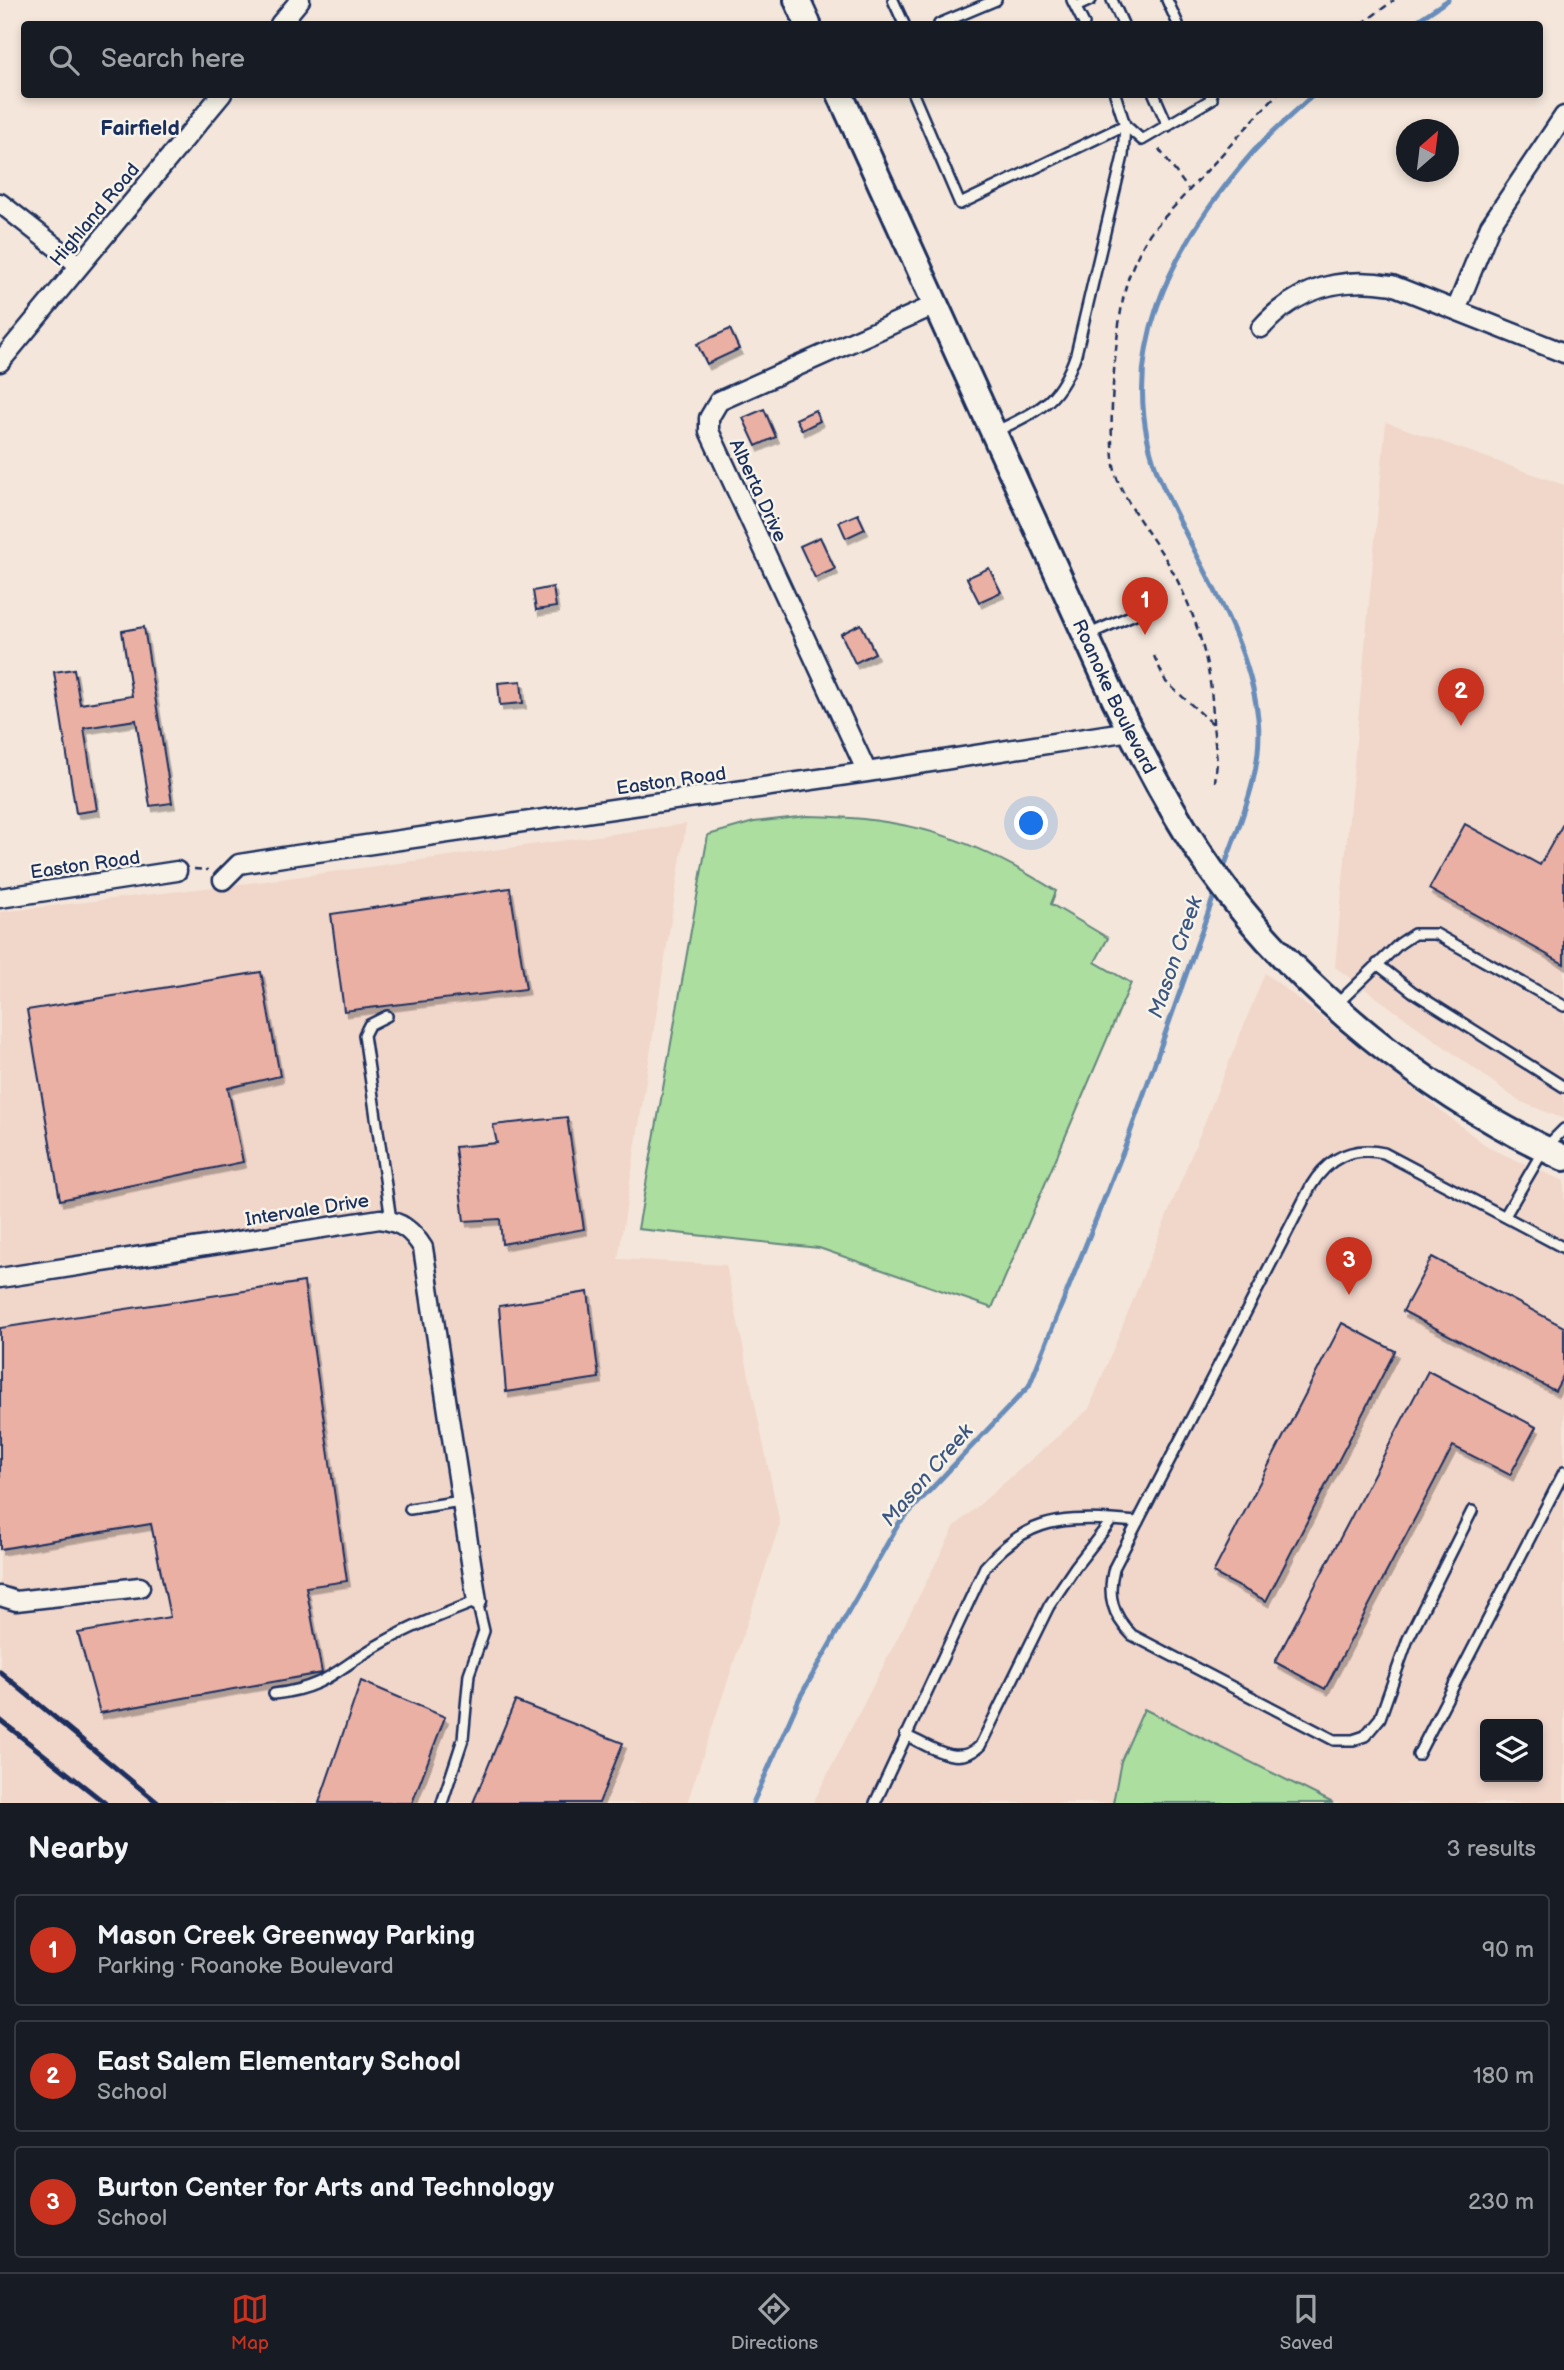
<!DOCTYPE html>
<meta charset="utf-8">
<style>
body{margin:0;font-family:"Balsamiq Sans",sans-serif;background:#242831;color:#f1f3f6}
.controls{position:absolute;right:21px;bottom:21px;display:grid;overflow:hidden;border-radius:7px;box-shadow:0 4px 10px #0003}
.controls button{width:63px;height:63px;display:grid;place-items:center;padding:0;border:0;border-bottom:2px solid #363941;background:#171b24;color:#f1f3f6;font:35px sans-serif}
.compass{position:absolute;left:1396px;top:119px;width:63px;height:63px;border-radius:50%;background:#171b24;box-shadow:0 4px 10px #0003;rotate:28deg}
.you{position:absolute;left:1032px;top:824px;width:24px;height:24px;margin:-18px;border:5px solid #fff;border-radius:50%;background:#1a73e8;box-shadow:0 0 0 10px #1a73e833}
.badge{display:grid;place-items:center;width:46px;height:46px;border-radius:50%;background:#c8321e;color:#fff;font-size:23px;font-weight:700}
.pin{position:absolute;translate:-50% -58px;filter:drop-shadow(0 2px 4px #0008)}
.pin::after{content:'';position:absolute;top:37px;width:24px;height:21px;background:inherit;clip-path:polygon(0 0,100% 0,50% 100%)}
.list{margin:0;padding:0;list-style:none}
h2{display:flex;justify-content:space-between;align-items:center;height:91px;margin:0;padding:0 28px;font-size:30px}
h2 small{font-size:23px;font-weight:400;color:#9ea1a6}
.list li{display:grid;grid-template-columns:46px 1fr auto;gap:21px;align-items:center;box-sizing:border-box;height:112px;margin:0 14px 14px;padding:0 14px;border:2px solid #363941;border-radius:7px}
.list b{display:block;font-size:26px;white-space:nowrap}
.list p{margin:0;font-size:23px;white-space:nowrap;color:#9ea1a6}
.list em{font-size:23px;font-style:normal;color:#9ea1a6}
.icon{flex:none;width:38px;height:38px;fill:none;stroke:currentColor;stroke-width:2;stroke-linecap:round;stroke-linejoin:round}
.map{position:relative;flex:none;width:1564px;height:1803px;overflow:hidden}
.search{position:absolute;background:#171b24;box-shadow:0 4px 10px #0003;left:21px;right:21px;top:21px;height:77px;display:flex;align-items:center;gap:18px;box-sizing:border-box;padding:0 24px;border-radius:7px;color:#9ea1a6;font-size:26px}
.sheet{height:469px;background:#171b24}
nav{display:flex;justify-content:space-around;align-items:center;box-sizing:border-box;height:98px;border-top:2px solid #363941;background:#171b24;font-size:19px;color:#9ea1a6}
nav a{display:grid;justify-items:center;gap:4px}
nav .on{color:#c8321e}
.map>svg:first-child{display:block}
.built{fill:#f1d6ca;fill-rule:evenodd}
.green{fill:#acde9f;stroke:#64867e;stroke-width:2}
.lines{fill:none;stroke-linecap:round;stroke-linejoin:round}
.stream{stroke:#698dba;stroke-width:5}
.building{fill:#eab0a4;stroke:#1b2f5e;stroke-width:2;filter:url(#shadow)}
.service-casing{stroke:#1b2f5e;stroke-width:14}
.minor-casing{stroke:#1b2f5e;stroke-width:23}
.secondary-casing{stroke:#1b2f5e;stroke-width:30}
.path{stroke:#1b2f5e;stroke-width:2.5;stroke-dasharray:7 5;stroke-linecap:butt}
.service{stroke:#f7f3e8;stroke-width:9}
.minor{stroke:#f7f3e8;stroke-width:18}
.secondary{stroke:#f7f3e8;stroke-width:24}
.rail{stroke:#1b2f5e;stroke-width:5}
.labels{text-anchor:middle;stroke-width:5;stroke-linejoin:round;paint-order:stroke}
.street-label{font-size:19px;fill:#1b2f5e;stroke:#f7f3e8}
.neighbourhood-label{font-size:21px;font-weight:bold;fill:#1b2f5e;stroke:#f7f3e8}
.water-label{font-size:21px;font-style:italic;fill:#3c5684;stroke:#f7f3e8}
</style>
<div class="map">
<svg width="1564" height="1803" viewBox="0 0 1564 1803">
<defs>
<filter id="shadow"><feDropShadow dx="3" dy="5.5" stdDeviation="0" flood-color="#0004"/></filter>
</defs>
<rect width="100%" height="100%" fill="#f4e6da"/>
<filter id="ink" filterUnits="userSpaceOnUse"><feTurbulence type="fractalNoise" baseFrequency=".0143" numOctaves="2"/><feDisplacementMap in="SourceGraphic" scale="14" xChannelSelector="R" yChannelSelector="G"/><feConvolveMatrix kernelMatrix="1 2 1 2 8 2 1 2 1" color-interpolation-filters="sRGB"/></filter>
<g filter="url(#ink)">
<!-- built -->
<path class="built" d="M1386,422L1564,485V1119L1519,1101L1335,967Z
M686,824L618,1259L726,1265L780,1524L687,1803H0V912L266,881Z
M1265,973L1489,1148L1564,1181V1803H813L955,1526L1089,1409ZM1485,1724H1538V1777H1485Z"/>
<!-- green -->
<path class="green" d="M807,816C909,817 970,837 1056,891L1051,904L1108,938L1095,962L1131,983L992,1308L819,1248L638,1229L708,835L754,822Z
M1144,1709L1333,1803H1113L1121,1761Z"/>
<g class="lines">
<!-- stream -->
<path class="stream" d="M1412,24L1448,0
M1223,870C1240,822 1264,770 1258,718C1248,632 1195,561 1162,484C1109,360 1172,245 1253,152C1271,132 1294,113 1314,94
M753,1803L800,1697L899,1523L1029,1386L1125,1147L1216,890"/>
</g>
<!-- building -->
<path class="building" d="M730,329L739,349L707,364L697,344Z
M764,409L776,437L756,446L743,418Z
M815,410L820,421L802,430L796,419Z
M858,514L865,529L846,538L839,522Z
M820,537L835,569L815,578L800,546Z
M989,568L1001,592L979,602L967,578Z
M553,587L556,607L536,610L533,591Z
M861,624L875,653L855,663L841,634Z
M144,627L172,803L150,806L136,720L84,728L97,810L76,813L54,672L74,669L80,704L132,696L122,631Z
M521,681L523,703L500,705L498,683Z
M1564,822V964L1429,889L1465,824L1540,865Z
M510,888L526,989L344,1011L331,914Z
M261,972L280,1076L228,1088L243,1162L60,1200L27,1010Z
M567,1117L584,1229L502,1244L500,1219L464,1221L455,1147L497,1143L493,1125Z
M1432,1257L1564,1327V1374L1555,1391L1403,1311Z
M304,1282L347,1581L306,1587L322,1673L100,1713L78,1633L170,1617L151,1524L0,1549V1328Z
M588,1292L599,1378L506,1392L499,1306Z
M1342,1323L1395,1351L1266,1601L1213,1573Z
M1428,1371L1536,1427L1510,1475L1453,1446L1325,1689L1275,1662Z
M361,1681L445,1717L412,1803H319Z
M515,1701L623,1743L599,1803H473Z"/>
<g class="lines">
<!-- service casing -->
<g class="service-casing">
<path id="service" d="M893,0L904,24
M1072,0L1084,24
M1112,0L1123,24
M1167,0L1178,24
M1076,7L1091,0
M939,24L996,0
M913,94L960,204L1125,125L1142,140L1212,99L1210,94
M1154,94L1168,126
M997,431C1041,409 1059,403 1076,354L1123,156L1125,125L1115,94
M1087,635L1135,614
M1377,964L1413,992L1564,1087
M1336,1005L1399,944L1414,934H1436L1564,1006
M387,1016L369,1025L364,1035L391,1220
M1505,1216L1544,1149L1564,1129
M410,1509L461,1501
M1472,1511L1408,1639L1380,1718L1365,1736L1353,1740H1334L1132,1635C1112,1615 1107,1595 1114,1568L1311,1186C1328,1158 1351,1146 1384,1153L1564,1248
M274,1694C328,1688 338,1667 382,1643C412,1626 444,1614 477,1601L484,1631L469,1674L463,1739L442,1803
M905,1735C929,1746 957,1768 980,1746L1049,1606L1076,1566L1112,1520L1138,1522
M1418,1755L1564,1472
M875,1803L985,1567C1024,1522 1055,1517 1112,1520"/>
</g>
<!-- minor casing -->
<g class="minor-casing">
<path id="minor" d="M280,24L300,0
M0,203L79,265
M1456,310L1490,226L1564,116
M1261,328C1296,288 1340,276 1392,285L1564,353
M0,362L222,94
M867,772L709,431V418L719,401L935,305
M223,880L239,864L283,857L867,772L1130,731
M0,898L177,871
M0,1278L380,1219C401,1222 412,1230 423,1248L477,1601
M0,1596L16,1601L140,1587"/>
</g>
<!-- secondary casing -->
<g class="secondary-casing">
<g id="secondary">
<path d="M797,0L808,24"/>
<path id="s1" d="M840,94L1115,700C1144,759 1174,817 1212,871C1297,990 1432,1098 1564,1158"/>
</g>
</g>
<!-- path -->
<path class="path" d="M1362,24L1394,0
M1159,149L1188,189
M1154,656L1166,682L1213,724L1217,762L1215,782
M1213,724C1213,667 1196,612 1168,563C1152,536 1130,510 1118,481C1104,448 1116,323 1126,286C1131,267 1140,250 1150,233L1277,94
M194,869L208,870"/>
<!-- service -->
<use href="#service" class="service"/>
<!-- minor -->
<use href="#minor" class="minor"/>
<!-- secondary -->
<use href="#secondary" class="secondary"/>
<!-- rail -->
<path class="rail" d="M0,1672L158,1803
M0,1720L105,1803"/>
</g>
</g>
<g class="labels">
<!-- street labels -->
<g class="street-label">
<text transform="translate(94 214) rotate(-50)" y="7">Highland Road</text>
<text transform="translate(759 490) rotate(65)" y="7">Alberta Drive</text>
<text dy="7" stroke="none"><textPath href="#s1" startOffset="662">Roanoke Boulevard</textPath></text>
<text transform="translate(671 780) rotate(-8)" y="7">Easton Road</text>
<text transform="translate(85 864) rotate(-8)" y="7">Easton Road</text>
<text transform="translate(307 1209) rotate(-9)" y="7">Intervale Drive</text>
</g>
<!-- neighbourhood labels -->
<g class="neighbourhood-label">
<text x="140" y="135">Fairfield</text>
</g>
<!-- water labels -->
<g class="water-label">
<text transform="translate(1175 957) rotate(-71)" y="7">Mason Creek</text>
<text transform="translate(927 1475) rotate(-49)" y="7">Mason Creek</text>
</g>
</g>
</svg>
<div class="controls">
<button><svg class="icon" aria-label="layers" viewBox="0 0 24 24"><path d="M12 4l9 5-9 5-9-5zM3 14l9 5 9-5"/></svg></button>
</div>
<svg class="compass" viewBox="-18 -18 36 36"><path d="M0-13l5 13h-10z" fill="#e53935"/><path d="M0 13l5-13h-10z" fill="#9ea1a6"/></svg>
<div class="you"></div>
<div class="pin badge" style="left:1145px;top:635px">1</div>
<div class="pin badge" style="left:1461px;top:726px">2</div>
<div class="pin badge" style="left:1349px;top:1295px">3</div>
<div class="search"><svg class="icon" aria-label="search" viewBox="0 0 24 24"><circle cx="10" cy="10" r="6"/><path d="M15 15l6 6"/></svg>Search here</div>
</div>
<section class="sheet">
<h2>Nearby<small>3 results</small></h2>
<ul class="list">
<li><span class="badge">1</span><div><b>Mason Creek Greenway Parking</b><p>Parking · Roanoke Boulevard</p></div><em>90 m</em></li>
<li><span class="badge">2</span><div><b>East Salem Elementary School</b><p>School</p></div><em>180 m</em></li>
<li><span class="badge">3</span><div><b>Burton Center for Arts and Technology</b><p>School</p></div><em>230 m</em></li>
</ul>
</section>
<nav>
<a class="on"><svg class="icon" aria-label="map" viewBox="0 0 24 24"><path d="M3 6l6-2 6 2 6-2v14l-6 2-6-2-6 2zM9 4v14M15 6v14"/></svg>Map</a>
<a><svg class="icon" aria-label="directions" viewBox="0 0 24 24"><path d="M12 3l9 9-9 9-9-9zM9 14v-3h6M13 9l2 2-2 2"/></svg>Directions</a>
<a><svg class="icon" aria-label="saved" viewBox="0 0 24 24"><path d="M7 4h10v16l-5-4-5 4z"/></svg>Saved</a>
</nav>
